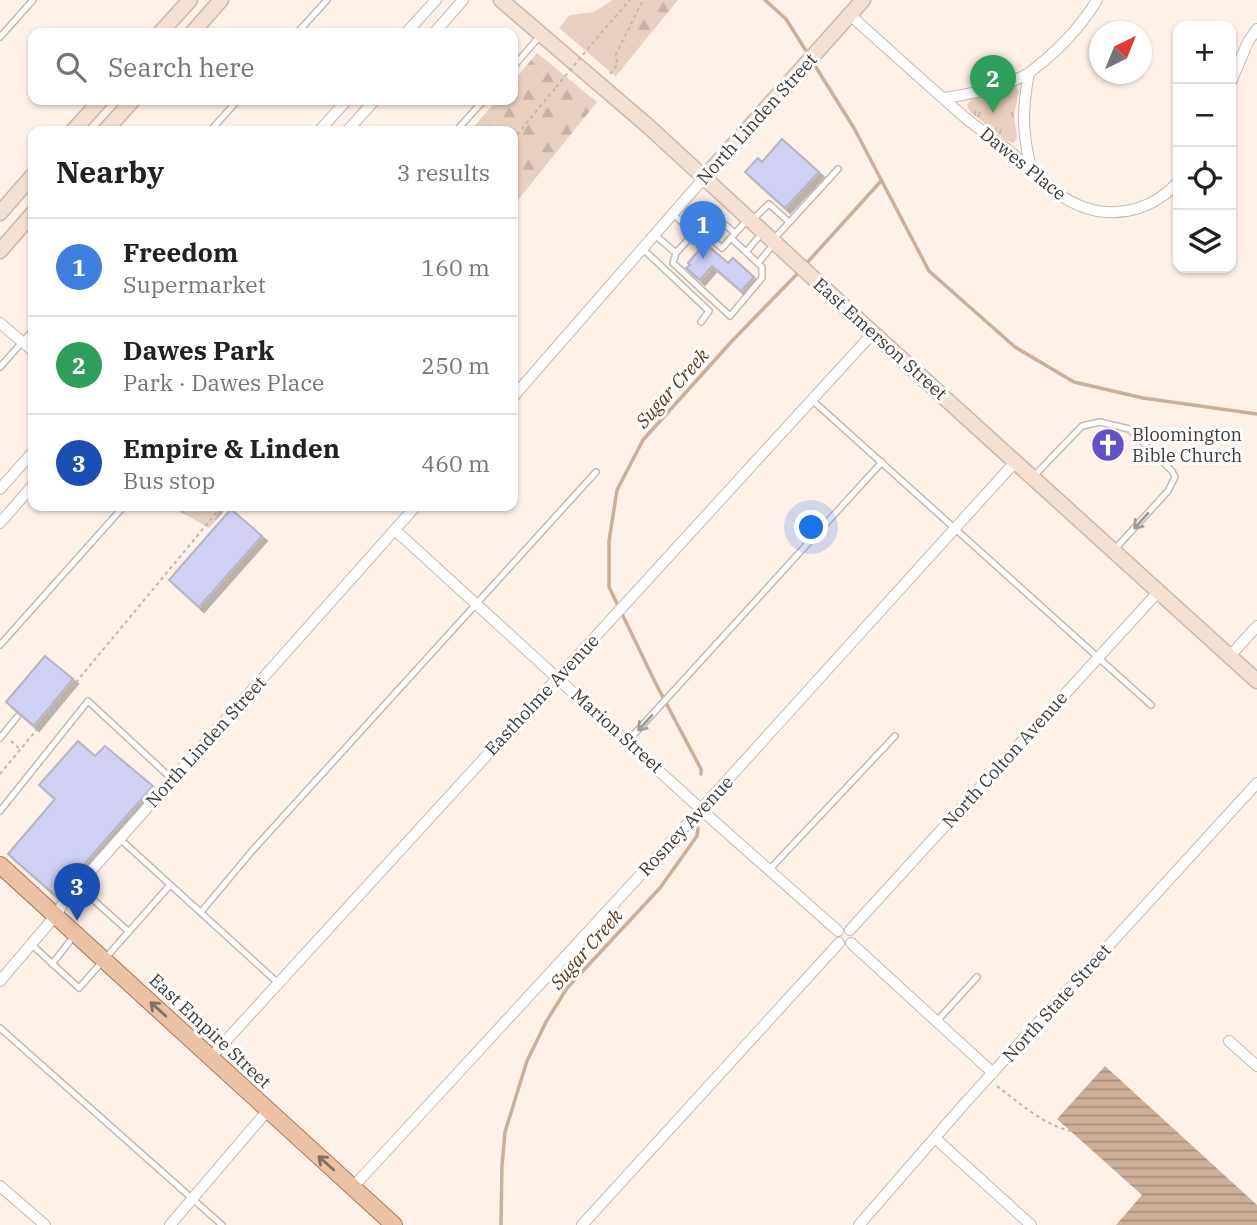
<!DOCTYPE html>
<meta charset="utf-8">
<style>
body{margin:0;font-family:"IBM Plex Serif",serif;background:#f6f6f6;color:#202124}
.controls{position:absolute;right:21px;top:21px;display:grid;overflow:hidden;border-radius:14px;box-shadow:0 2px 5px #0004}
.controls button{width:63px;height:63px;display:grid;place-items:center;padding:0;border:0;border-bottom:2px solid #e0e0e0;background:#fff;color:#202124;font:35px sans-serif}
.compass{position:absolute;left:1089px;top:21px;width:63px;height:63px;border-radius:50%;background:#fff;box-shadow:0 2px 5px #0004;rotate:43deg}
.you{position:absolute;left:812px;top:528px;width:24px;height:24px;margin:-18px;border:5px solid #fff;border-radius:50%;background:#1a73e8;box-shadow:0 0 0 10px #1a73e833}
.badge{display:grid;place-items:center;width:46px;height:46px;border-radius:50%;background:#1a73e8;color:#fff;font-size:23px;font-weight:700}
.pin{position:absolute;translate:-50% -58px;filter:drop-shadow(0 2px 4px #0008)}
.pin::after{content:'';position:absolute;top:37px;width:24px;height:21px;background:inherit;clip-path:polygon(0 0,100% 0,50% 100%)}
.list{margin:0;padding:0;list-style:none}
h2{display:flex;justify-content:space-between;align-items:center;height:91px;margin:0;padding:0 28px;font-size:30px}
h2 small{font-size:23px;font-weight:400;color:#757577}
.list li{display:grid;grid-template-columns:46px 1fr auto;gap:21px;align-items:center;box-sizing:border-box;height:98px;padding:0 28px;border-top:2px solid #e0e0e0}
.list b{display:block;font-size:26px;white-space:nowrap}
.list p{margin:0;font-size:23px;white-space:nowrap;color:#757577}
.list em{font-size:23px;font-style:normal;color:#757577}
.icon{flex:none;width:38px;height:38px;fill:none;stroke:currentColor;stroke-width:2;stroke-linecap:round;stroke-linejoin:round}
.map{position:relative;flex:none;width:1257px;height:1225px;overflow:hidden}
.search{position:absolute;background:#fff;box-shadow:0 2px 5px #0004;left:28px;top:28px;width:490px;height:77px;display:flex;align-items:center;gap:18px;box-sizing:border-box;padding:0 24px;border-radius:14px;color:#757577;font-size:26px}
.panel{position:absolute;background:#fff;box-shadow:0 2px 5px #0004;left:28px;top:126px;width:490px;height:385px;border-radius:14px}
.map>svg:first-child{display:block}
.grass{fill:#e8cfbf}
.forest{fill:url(#forest-firs)}
.park{fill:url(#park-tufts)}
.water{fill:url(#water-rules)}
.lines{fill:none;stroke-linecap:round;stroke-linejoin:round}
.stream{stroke:#cdae99;stroke-width:3.5}
.building{fill:#d0d0f2;stroke:#b5b5c2;stroke-width:2;filter:url(#shadow)}
.lane-casing{stroke:#c6b9b1;stroke-width:8}
.street-casing{stroke:#c6b9b1;stroke-width:12}
.secondary-casing{stroke:#c6b9b1;stroke-width:17}
.primary-casing{stroke:#a77756;stroke-width:18}
.path{stroke:#c1b6ae;stroke-width:2;stroke-dasharray:3.5 3.5;stroke-linecap:butt}
.lane{stroke:#fff;stroke-width:5}
.street{stroke:#fff;stroke-width:10}
.secondary{stroke:#f5e0d1;stroke-width:14}
.primary{stroke:#ecc1a4;stroke-width:16}
.path-bridge{stroke:#c1b6ae;stroke-width:2;stroke-dasharray:3.5 3.5;stroke-linecap:butt}
.oneway{stroke:#9f9c9a}
.oneway2{stroke:#847062}
.labels{text-anchor:middle;stroke-width:6;stroke-linejoin:round;paint-order:stroke}
.street-label{font-size:18px;fill:#3f3a36;stroke:#fff}
.poi-label{font-size:18px;fill:#3f3a36;stroke:#fff;text-anchor:start}
.water-label{font-size:19px;font-style:italic;fill:#623716;stroke:#fff}
</style>
<div class="map">
<svg width="1257" height="1225" viewBox="0 0 1257 1225">
<defs>
<pattern id="forest-firs" width="22" height="20" patternUnits="userSpaceOnUse" patternTransform="scale(1.75)"><rect width="22" height="20" fill="#e8cfbf"/><path d="M5 1l3.5 6h-7zM16 11l3.5 6h-7z" fill="#c8b2a5"/></pattern>
<pattern id="park-tufts" width="24" height="20" patternUnits="userSpaceOnUse" patternTransform="scale(1.75)"><rect width="24" height="20" fill="#e8cfbf"/><path d="M3 7l-1-3M5 7V3M7 7l1-3M15 17l-1-3M17 17v-4M19 17l1-3" fill="none" stroke="#c8b2a5"/></pattern>
<pattern id="water-rules" width="6" height="5" patternUnits="userSpaceOnUse" patternTransform="scale(1.75)"><rect width="6" height="5" fill="#cdae99"/><path d="M0 2.5h6" fill="none" stroke="#a88f7e"/></pattern>
<filter id="shadow"><feDropShadow dx="5" dy="5" stdDeviation="0" flood-color="#0004"/></filter>
</defs>
<rect width="100%" height="100%" fill="#fff1e8"/>
<!-- grass -->
<path class="grass" d="M613,0H642L630,46L614,75L559,28L570,15L594,12Z"/>
<!-- forest -->
<path class="forest" d="M642,0H678L615,77L614,75L630,46Z
M537,53L597,102L513,206V131H470L497,100H513V82Z
M170,506H229L209,528Z"/>
<!-- park -->
<path class="park" d="M1014,86L1017,87L1019,91L1014,115L1017,138L1013,143L1006,140L970,112L967,105L971,100Z"/>
<!-- water -->
<path class="water" d="M1105,1066L1257,1205V1225H1116L1142,1195L1057,1119Z"/>
<g class="lines">
<!-- stream -->
<path class="stream" d="M765,0L786,19L808,54
M812,61L854,128L929,271L1015,347L1074,382L1143,398L1257,414
M805,265L881,181
M701,774V769L656,684L609,587V541L617,490L643,440L732,341L800,271
M501,1225L502,1166L505,1132L527,1061L546,1022L567,988L660,888L697,836L698,828"/>
</g>
<!-- building -->
<path class="building" d="M782,139L819,172L785,208L745,172L758,158L762,162Z
M705,243L728,263L733,258L754,277L741,291L712,266L700,280L686,268L690,265L688,263Z
M231,509L262,536L199,607L169,580Z
M45,656L73,679L34,726L6,702Z
M78,741L95,756L105,746L153,786L56,896L8,854L55,799L39,785Z"/>
<g class="lines">
<!-- lane casing -->
<g class="lane-casing">
<path id="lane" d="M297,33L327,0
M0,37L33,0
M513,67L539,37
M210,131L238,100
M456,131L484,100
M673,214L694,233
M751,221L769,204L789,222
M700,229L714,216L735,233
M655,235L676,253L697,230L700,229L722,248L748,219
M774,239L838,169
M643,249L709,311L701,322
M746,252L762,233
M676,253L673,263L730,316L762,278V267L731,238
M758,263L774,244
M0,367L33,330
M812,400L1151,705
M1033,477L1082,426L1100,422L1129,429L1172,471L1175,477L1168,491L1115,549
M0,645L124,506
M0,738L17,717
M628,741L882,462
M0,811L88,701L173,780
M120,839L278,983
M769,870L895,736
M78,886L128,931
M201,912L252,851L596,472
M31,944L79,988L170,885
M52,964L74,936
M937,1021L977,977
M0,1028L222,1225"/>
</g>
<!-- street casing -->
<g class="street-casing">
<path id="street" d="M850,15C887,48 924,82 962,115C978,129 997,141 1013,154C1036,173 1057,199 1086,208C1119,219 1155,208 1178,182
M406,33L436,0
M434,33L463,0
M1029,73C1022,110 1022,132 1031,168
M1231,82L1248,42L1257,29
M944,98C972,94 1002,88 1027,74C1033,71 1038,65 1044,61C1065,43 1083,24 1097,0
M319,131L347,100
M347,131L375,100
M0,323L33,351
M513,397L704,178
M0,489L33,452
M0,523L33,485
M395,530L715,822L838,931
M1230,656L1257,626
M850,930L1159,591
M851,943L993,1073
M0,981L56,915L66,899L416,506
M1229,1041L1257,1066
M211,1057L873,333
M935,1138L1031,1225
M0,1186L45,1225
M353,1187L702,808L1015,462
M170,1225L268,1110
M582,1225L839,943
M859,1225L965,1103L1257,783"/>
</g>
<!-- secondary casing -->
<g class="secondary-casing">
<path id="secondary" d="M501,0L648,126L873,333L1257,681
M160,33L190,0
M192,33L221,0
M73,131L101,100
M105,131L133,100
M704,178L863,0
M0,213L33,175
M0,251L33,213"/>
</g>
<!-- primary casing -->
<g class="primary-casing">
<path id="primary" d="M0,865L394,1225"/>
</g>
<!-- path -->
<path class="path" d="M601,33L630,0
M610,74L617,65L616,54L643,0
M513,140L556,87
M11,741L20,749
M0,774L222,506
M997,1086C1019,1103 1043,1124 1070,1131"/>
<!-- lane -->
<use href="#lane" class="lane"/>
<!-- street -->
<use href="#street" class="street"/>
<!-- secondary -->
<use href="#secondary" class="secondary"/>
<!-- primary -->
<use href="#primary" class="primary"/>
<!-- path-bridge -->
<path class="path-bridge" d="M556,87L601,33"/>
</g>
<!-- one-way arrows -->
<defs><path id="oneway-shaft" d="M-6 0H5M1.5-3L5.5 0L1.5 3" fill="none" stroke-width="1.6" stroke-linecap="round" stroke-linejoin="round" transform="scale(1.75)"/></defs>
<g class="oneway">
<use href="#oneway-shaft" transform="translate(1141 521) rotate(132)"/>
<use href="#oneway-shaft" transform="translate(645 723) rotate(132)"/>
</g>
<g class="oneway2">
<use href="#oneway-shaft" transform="translate(158 1009) rotate(-138)"/>
<use href="#oneway-shaft" transform="translate(326 1163) rotate(-138)"/>
</g>
<!-- icons -->
<defs>
<g id="church-disc" transform="scale(1.75)"><circle r="9.5" fill="#6250c8" stroke="#fff"/><path d="M-1.2-6h2.4v3.5h3.3v2.4h-3.3V6h-2.4V-.1h-3.3v-2.4h3.3Z" fill="#fff"/></g>
</defs>
<g fill-rule="evenodd">
<use href="#church-disc" x="1108" y="445"/>
</g>
<g class="labels">
<!-- street labels -->
<g class="street-label">
<text transform="translate(757 119) rotate(-48)" y="6">North Linden Street</text>
<text transform="translate(1023 164) rotate(39)" y="6">Dawes Place</text>
<text transform="translate(880 339) rotate(42)" y="6">East Emerson Street</text>
<text transform="translate(542 695) rotate(-47)" y="6">Eastholme Avenue</text>
<text transform="translate(617 731) rotate(42)" y="6">Marion Street</text>
<text transform="translate(206 742) rotate(-48)" y="6">North Linden Street</text>
<text transform="translate(1005 760) rotate(-48)" y="6">North Colton Avenue</text>
<text transform="translate(686 826) rotate(-47)" y="6">Rosney Avenue</text>
<text transform="translate(1057 1003) rotate(-48)" y="6">North State Street</text>
<text transform="translate(210 1031) rotate(43)" y="6">East Empire Street</text>
</g>
<!-- poi labels -->
<g class="poi-label">
<text x="1132" y="441">Bloomington<tspan x="1132" dy="21">Bible Church</tspan></text>
</g>
<!-- water labels -->
<g class="water-label">
<text transform="translate(672 388) rotate(-48)" y="7">Sugar Creek</text>
<text transform="translate(586 949) rotate(-49)" y="7">Sugar Creek</text>
</g>
</g>
</svg>
<div class="controls">
<button>+</button>
<button>−</button>
<button><svg class="icon" aria-label="locate" viewBox="0 0 24 24"><circle cx="12" cy="12" r="6"/><path d="M12 2v4M12 18v4M2 12h4M18 12h4"/></svg></button>
<button><svg class="icon" aria-label="layers" viewBox="0 0 24 24"><path d="M12 4l9 5-9 5-9-5zM3 14l9 5 9-5"/></svg></button>
</div>
<svg class="compass" viewBox="-18 -18 36 36"><path d="M0-13l5 13h-10z" fill="#e53935"/><path d="M0 13l5-13h-10z" fill="#757577"/></svg>
<div class="you"></div>
<div class="pin badge" style="left:703px;top:259px;background:#3f7fe0">1</div>
<div class="pin badge" style="left:993px;top:113px;background:#2e9e5b">2</div>
<div class="pin badge" style="left:77px;top:921px;background:#1a4fb4">3</div>
<div class="search"><svg class="icon" aria-label="search" viewBox="0 0 24 24"><circle cx="10" cy="10" r="6"/><path d="M15 15l6 6"/></svg>Search here</div>
<section class="panel">
<h2>Nearby<small>3 results</small></h2>
<ul class="list">
<li><span class="badge" style="background:#3f7fe0">1</span><div><b>Freedom</b><p>Supermarket</p></div><em>160 m</em></li>
<li><span class="badge" style="background:#2e9e5b">2</span><div><b>Dawes Park</b><p>Park · Dawes Place</p></div><em>250 m</em></li>
<li><span class="badge" style="background:#1a4fb4">3</span><div><b>Empire &amp; Linden</b><p>Bus stop</p></div><em>460 m</em></li>
</ul>
</section>
</div>
